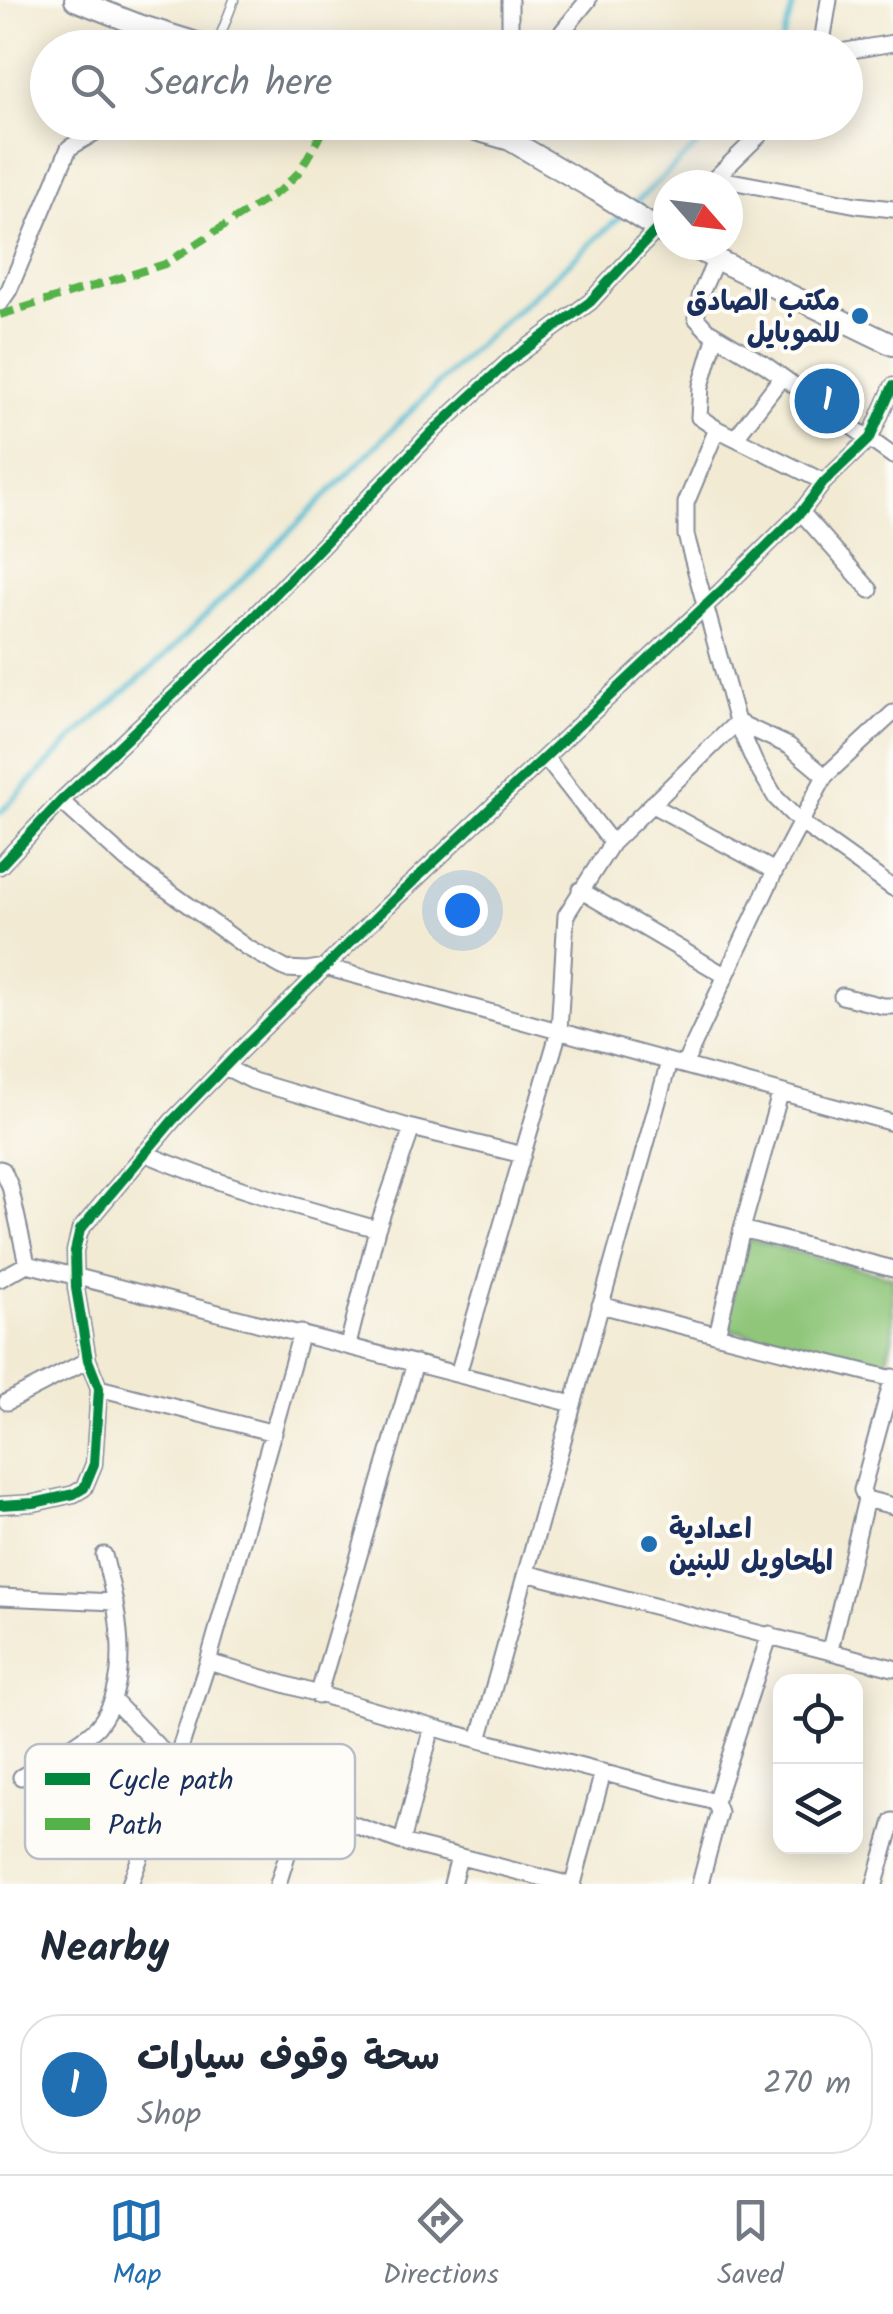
<!DOCTYPE html>
<meta charset="utf-8">
<style>
body{margin:0;font-family:Kalam,"Playpen Sans Arabic",sans-serif;background:#f2f2f3;color:#1f2937}
.controls{position:absolute;right:30px;bottom:30px;display:grid;overflow:hidden;border-radius:20px;box-shadow:0 5px 25px #0003}
.controls button{width:90px;height:90px;display:grid;place-items:center;padding:0;border:0;border-bottom:2px solid #e0e1e3;background:#fff;color:#1f2937;font:50px sans-serif}
.compass{position:absolute;left:653px;top:170px;width:90px;height:90px;border-radius:50%;background:#fff;box-shadow:0 5px 25px #0003;rotate:118deg}
.you{position:absolute;left:462px;top:910px;width:35px;height:35px;margin:-25px;border:8px solid #fff;border-radius:50%;background:#1a73e8;box-shadow:0 0 0 15px #1a73e833}
.badge{display:grid;place-items:center;width:65px;height:65px;border-radius:50%;background:#1f6fb2;color:#fff;font-size:32px;font-weight:700}
.pin{position:absolute;translate:-50% -50%;border:5px solid #fff;box-shadow:0 2px 10px #0006}
.list{margin:0;padding:0;list-style:none}
h2{display:flex;justify-content:space-between;align-items:center;height:130px;margin:0;padding:0 40px;font-size:42px}
h2 small{font-size:32px;font-weight:400;color:#747a83}
.list li{display:grid;grid-template-columns:65px 1fr auto;gap:30px;align-items:center;box-sizing:border-box;height:140px;margin:0 20px 20px;padding:0 20px;border:2px solid #e0e1e3;border-radius:40px}
.list b{display:block;font-size:38px;white-space:nowrap}
.list p{margin:0;font-size:32px;white-space:nowrap;color:#747a83}
.list em{font-size:32px;font-style:normal;color:#747a83}
.icon{flex:none;width:55px;height:55px;fill:none;stroke:currentColor;stroke-width:2;stroke-linecap:round;stroke-linejoin:round}
.map{position:relative;flex:none;width:893px;height:1884px;overflow:hidden}
.search{position:absolute;background:#fff;box-shadow:0 5px 25px #0003;left:30px;right:30px;top:30px;height:110px;display:flex;align-items:center;gap:25px;box-sizing:border-box;padding:0 35px;border-radius:55px;color:#747a83;font-size:38px}
.sheet{height:290px;background:#fff}
nav{display:flex;justify-content:space-around;align-items:center;box-sizing:border-box;height:140px;border-top:2px solid #e0e1e3;background:#fff;font-size:28px;color:#747a83}
nav a{display:grid;justify-items:center;gap:5px}
nav .on{color:#1f6fb2}
.map>svg:first-child{display:block}
.green{fill:#8fc679;stroke:#557a6c;stroke-width:2.5}
.lines{fill:none;stroke-linecap:round;stroke-linejoin:round}
.stream{stroke:#54bcd1;stroke-width:5}
.lane-casing{stroke:#868c98;stroke-width:11}
.street-casing{stroke:#868c98;stroke-width:19}
.secondary-casing{stroke:#868c98;stroke-width:24}
.lane{stroke:#fff;stroke-width:8}
.street{stroke:#fff;stroke-width:15}
.secondary{stroke:#fff;stroke-width:20}
.quiet{stroke:#55b248;stroke-width:8;stroke-dasharray:15 8;stroke-linecap:butt}
.cycleway-casing{stroke:#fdfcf7;stroke-width:16}
.cycleway{stroke:#00873e;stroke-width:10}
.poi-dot{fill:#1f6fb2;stroke:#fdfcf7;stroke-width:4}
.labels{text-anchor:middle;stroke-width:8;stroke-linejoin:round;paint-order:stroke}
.poi-label{font-size:28px;font-weight:bold;fill:#1b2f5e;stroke:#fdfcf7;text-anchor:end}
.key{fill:#fdfcf7;stroke:#b9bec9;stroke-width:2.5}
.key-label{font-size:28px;fill:#1b2f5e}
</style>
<div class="map">
<svg width="893" height="1884" viewBox="0 0 893 1884">
<rect width="100%" height="100%" fill="#fdfcf7"/>
<filter id="ink" filterUnits="userSpaceOnUse"><feTurbulence type="fractalNoise" baseFrequency=".01" numOctaves="2"/><feDisplacementMap in="SourceGraphic" scale="20" xChannelSelector="R" yChannelSelector="G"/><feConvolveMatrix kernelMatrix="1 2 1 2 8 2 1 2 1" color-interpolation-filters="sRGB"/></filter>
<filter id="wash" filterUnits="userSpaceOnUse"><feTurbulence type="fractalNoise" baseFrequency=".0048" numOctaves="4" result="noise"/><feDisplacementMap in="SourceGraphic" scale="40" xChannelSelector="R" yChannelSelector="G"/><feGaussianBlur stdDeviation="2.25" result="paint"/><feColorMatrix in="noise" values="0 0 0 0 0 0 0 0 0 0 0 0 0 0 0 0 0 1.4 0 .05"/><feComposite in="paint" operator="in"/></filter>
<g filter="url(#wash)">
<rect width="100%" height="100%" fill="#f2ead3"/>
<!-- green -->
<path class="green" d="M747,1239L893,1277V1335L884,1370L724,1328Z"/>
<g class="lines">
<!-- stream -->
<path class="stream" d="M780,48L795,0
M633,205L722,122
M0,813L80,731L165,656L469,353L621,216"/>
</g>
</g>
<g filter="url(#ink)">
<g class="lines">
<!-- lane casing -->
<g class="lane-casing">
<path id="lane" d="M216,47L234,0"/>
</g>
<!-- street casing -->
<g class="street-casing">
<path id="street" d="M510,48V0
M549,48L588,0
M821,48L829,0
M846,51L893,43
M715,178L857,205L893,209
M711,182L773,122
M716,259L701,293L696,318L707,330L764,364L893,456
M0,303L9,290L69,148L112,122
M716,335L701,386L699,417L717,429L824,482
M717,429L686,503V535L737,722L754,761L776,798L800,822L893,888
M736,437L782,377
M801,512L870,590
M545,757L612,843
M61,801L126,860L246,947L286,969L307,970L325,967L893,1123
M652,805L775,871
M0,866L61,801L233,638L431,433L508,362L590,302L657,229
M580,890L726,976
M842,996L883,1006H893
M684,1065L775,871L825,776L893,713
M225,1067L253,1081L412,1128
M144,1153C220,1185 298,1207 377,1229
M0,1169L3,1170L10,1186L27,1264
M742,1229L893,1269
M0,1279L27,1264L573,1404
M600,1305L893,1379
M717,1335L742,1229L780,1094
M348,1345L377,1229L412,1128L523,1155
M458,1374L559,1031L566,915L612,843L737,722L789,746L825,776
M893,1377L862,1490L866,1499L893,1506
M99,1388L274,1433
M7,1402L88,1360
M0,1505L34,1503L74,1494L84,1488L94,1464L99,1388L88,1360L76,1288L75,1251L80,1230L173,1120L242,1049L385,908L720,592L801,512L824,482L870,438L893,386
M526,1573L893,1668
M0,1597L115,1602
M830,1650L866,1499
M208,1662L449,1732L715,1802L719,1812L700,1884
M318,1696L415,1363
M114,1701L175,1764L249,1789L301,1810L332,1817L402,1842L567,1884
M479,1740L669,1062
M21,1777C40,1766 86,1740 98,1726C135,1680 117,1607 104,1555
M715,1802L770,1634
M402,1842L432,1727
M130,1884L175,1764L208,1662L301,1333
M278,1884L301,1810
M452,1884L459,1857
M573,1884L603,1772
M875,1884L893,1821"/>
</g>
<!-- secondary casing -->
<g class="secondary-casing">
<path id="secondary" d="M75,0L139,25L213,48
M448,122L510,140L597,191L668,236
M687,245L893,345"/>
</g>
<!-- lane -->
<use href="#lane" class="lane"/>
<!-- street -->
<use href="#street" class="street"/>
<!-- secondary -->
<use href="#secondary" class="secondary"/>
<!-- quiet -->
<path class="quiet" d="M0,315L165,264L282,189L299,172L328,122"/>
<!-- cycleway casing -->
<g class="cycleway-casing">
<path id="cycleway" d="M0,866L61,801L233,638L431,433L508,362L590,302L657,229
M0,1505L34,1503L74,1494L84,1488L94,1464L99,1388L88,1360L76,1288L75,1251L80,1230L173,1120L242,1049L385,908L720,592L801,512L824,482L870,438L893,386"/>
</g>
<!-- cycleway -->
<use href="#cycleway" class="cycleway"/>
</g>
</g>
<!-- markers -->
<g class="poi-dot">
<circle cx="860" cy="316" r="10"/>
<circle cx="649" cy="1544" r="10"/>
</g>
<g class="labels">
<!-- poi labels -->
<g class="poi-label">
<text x="840" y="310">مكتب الصادق<tspan x="840" dy="32">للموبايل</tspan></text>
<text x="669" y="1538" text-anchor="start">اعدادية<tspan x="669" dy="32">المحاويل للبنين</tspan></text>
</g>
</g>
<!-- legend -->
<rect x="25" y="1744" width="330" height="115" rx="15" class="key"/>
<rect x="45" y="1773" width="45" height="12" fill="#00873e"/>
<rect x="45" y="1818" width="45" height="12" fill="#55b248"/>
<g class="key-label">
<text x="108" y="1789">Cycle path</text>
<text x="108" y="1834">Path</text>
</g>
</svg>
<div class="controls">
<button><svg class="icon" aria-label="locate" viewBox="0 0 24 24"><circle cx="12" cy="12" r="6"/><path d="M12 2v4M12 18v4M2 12h4M18 12h4"/></svg></button>
<button><svg class="icon" aria-label="layers" viewBox="0 0 24 24"><path d="M12 4l9 5-9 5-9-5zM3 14l9 5 9-5"/></svg></button>
</div>
<svg class="compass" viewBox="-18 -18 36 36"><path d="M0-13l5 13h-10z" fill="#e53935"/><path d="M0 13l5-13h-10z" fill="#747a83"/></svg>
<div class="you"></div>
<div class="pin badge" style="left:827px;top:401px">1</div>
<div class="search"><svg class="icon" aria-label="search" viewBox="0 0 24 24"><circle cx="10" cy="10" r="6"/><path d="M15 15l6 6"/></svg>Search here</div>
</div>
<section class="sheet">
<h2>Nearby<small></small></h2>
<ul class="list">
<li><span class="badge">1</span><div><b>سحة وقوف سيارات</b><p>Shop</p></div><em>270 m</em></li>
</ul>
</section>
<nav>
<a class="on"><svg class="icon" aria-label="map" viewBox="0 0 24 24"><path d="M3 6l6-2 6 2 6-2v14l-6 2-6-2-6 2zM9 4v14M15 6v14"/></svg>Map</a>
<a><svg class="icon" aria-label="directions" viewBox="0 0 24 24"><path d="M12 3l9 9-9 9-9-9zM9 14v-3h6M13 9l2 2-2 2"/></svg>Directions</a>
<a><svg class="icon" aria-label="saved" viewBox="0 0 24 24"><path d="M7 4h10v16l-5-4-5 4z"/></svg>Saved</a>
</nav>
